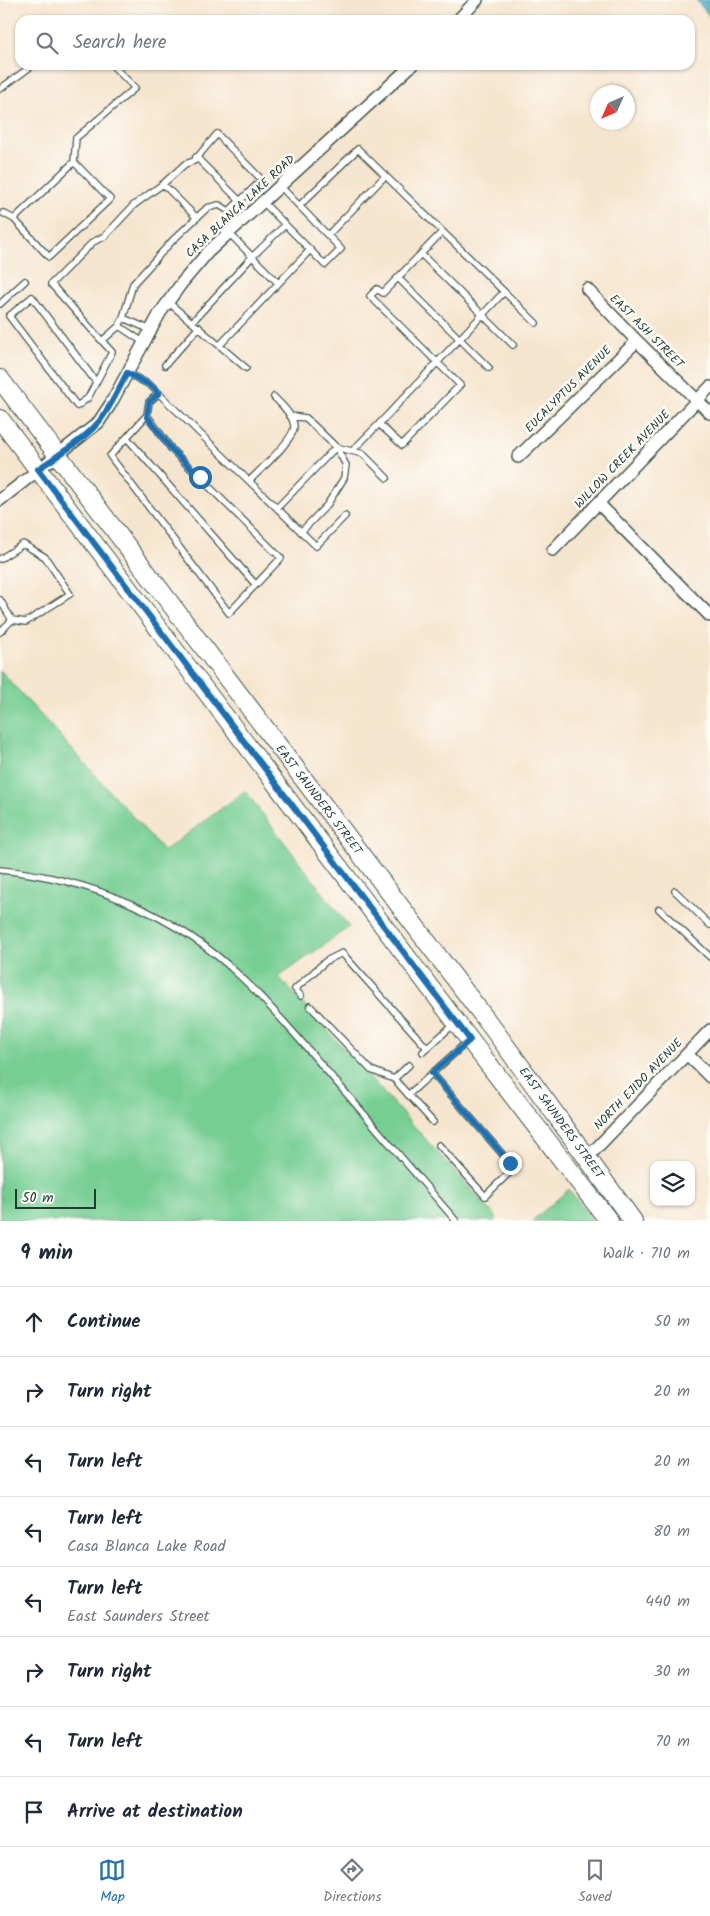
<!DOCTYPE html>
<meta charset="utf-8">
<style>
body{margin:0;font-family:Kalam,sans-serif;background:#f2f2f3;color:#1f2937}
.controls{position:absolute;right:15px;bottom:15px;display:grid;overflow:hidden;border-radius:10px;box-shadow:0 1px 4px #0004}
.controls button{width:45px;height:45px;display:grid;place-items:center;padding:0;border:0;border-bottom:1px solid #e0e1e3;background:#fff;color:#1f2937;font:25px sans-serif}
.compass{position:absolute;left:590px;top:85px;width:45px;height:45px;border-radius:50%;background:#fff;box-shadow:0 1px 4px #0004;rotate:225deg}
.scale{position:absolute;left:15px;bottom:12px;width:81px;box-sizing:border-box;padding-left:5px;border:2px solid #1f3d34;border-top:0;font-size:14px;line-height:18px;white-space:nowrap;color:#1f3d34;-webkit-text-stroke:4px #fdfcf7;paint-order:stroke}
.stop{position:absolute;width:15px;height:15px;margin:-11px;border:4px solid #1f6fb2;border-radius:50%;background:#fff}
.stop.end{background:#1f6fb2;border-color:#fff;box-shadow:0 1px 5px #0008}
.list{margin:0;padding:0;list-style:none}
h2{display:flex;justify-content:space-between;align-items:center;height:65px;margin:0;padding:0 20px;font-size:21px}
h2 small{font-size:16px;font-weight:400;color:#747a83}
.list li{display:grid;grid-template-columns:32px 1fr auto;gap:15px;align-items:center;box-sizing:border-box;height:70px;padding:0 20px;border-top:1px solid #e0e1e3}
.list b{display:block;font-size:19px;white-space:nowrap}
.list p{margin:0;font-size:16px;white-space:nowrap;color:#747a83}
.list em{font-size:16px;font-style:normal;color:#747a83}
.icon{flex:none;width:28px;height:28px;fill:none;stroke:currentColor;stroke-width:2;stroke-linecap:round;stroke-linejoin:round}
.map{position:relative;flex:none;width:710px;height:1221px;overflow:hidden}
.search{position:absolute;background:#fff;box-shadow:0 1px 4px #0004;left:15px;right:15px;top:15px;height:55px;display:flex;align-items:center;gap:12px;box-sizing:border-box;padding:0 18px;border-radius:15px;color:#747a83;font-size:19px}
.sheet{height:625px;background:#fff}
nav{display:flex;justify-content:space-around;align-items:center;box-sizing:border-box;height:70px;border-top:1px solid #e0e1e3;background:#fff;font-size:14px;color:#747a83}
nav a{display:grid;justify-items:center;gap:2px}
nav .on{color:#1f6fb2}
.map>svg:first-child{display:block}
.green{fill:#76ce93;stroke:#4a8664}
.water{fill:#4cadcb;stroke:#367580}
.lines{fill:none;stroke-linecap:round;stroke-linejoin:round}
.service-casing{stroke:#3f564b;stroke-width:8}
.minor-casing{stroke:#3f564b;stroke-width:14}
.primary-casing{stroke:#3f564b;stroke-width:20}
.service{stroke:#fff;stroke-width:5.5}
.minor{stroke:#fff;stroke-width:11}
.primary{stroke:#fff;stroke-width:18}
.route{stroke:#1f6fb2;stroke-width:6}
.labels{text-anchor:middle;stroke-width:5;stroke-linejoin:round;paint-order:stroke}
.street-label{font-size:12px;fill:#1f3d34;stroke:#fdfcf7}
</style>
<div class="map">
<svg width="710" height="1221" viewBox="0 0 710 1221">
<rect width="100%" height="100%" fill="#fdfcf7"/>
<filter id="ink" filterUnits="userSpaceOnUse"><feTurbulence type="fractalNoise" baseFrequency=".02" numOctaves="2"/><feDisplacementMap in="SourceGraphic" scale="10" xChannelSelector="R" yChannelSelector="G"/><feConvolveMatrix kernelMatrix="1 2 1 2 8 2 1 2 1" color-interpolation-filters="sRGB"/></filter>
<filter id="wash" filterUnits="userSpaceOnUse"><feTurbulence type="fractalNoise" baseFrequency=".0096" numOctaves="4" result="noise"/><feDisplacementMap in="SourceGraphic" scale="20" xChannelSelector="R" yChannelSelector="G"/><feGaussianBlur stdDeviation="1.12" result="paint"/><feColorMatrix in="noise" values="0 0 0 0 0 0 0 0 0 0 0 0 0 0 0 0 0 1.4 0 .05"/><feComposite in="paint" operator="in"/></filter>
<g filter="url(#wash)">
<rect width="100%" height="100%" fill="#f6e5ce"/>
<!-- green -->
<path class="green" d="M0,670L164,851L245,791L349,927L279,977L496,1217V1221H0Z
M569,1189L593,1221H532Z"/>
<!-- water -->
<path class="water" d="M697,0H710V17L697,1Z"/>
</g>
<g filter="url(#ink)">
<g class="lines">
<!-- service casing -->
<g class="service-casing">
<path id="service" d="M0,89L33,65
M196,157L240,201
M74,162L110,199L49,257L14,219L74,162L76,138L135,88L112,65
M163,184L197,218
M263,202L325,265L341,249L280,186
M299,206L358,149L536,323
M3,213L14,219
M229,233L278,283
M328,235L385,176
M421,254L513,345
M398,278L489,368
M168,302L246,368
M0,304L25,281
M192,322L252,257L285,225
M119,326L102,341L51,284L93,242L105,236L134,205L163,184L185,164L194,161L217,134L262,180L229,211L219,205L207,208L173,240L133,284L123,318
M143,342L119,326L123,318L151,330
M220,345L310,250
M165,365L199,327
M127,373L150,385L249,481C259,471 295,439 294,426C293,415 281,404 274,397
M96,382L32,297L9,316L77,406L88,398L112,352L102,341
M147,415L172,450L281,558L229,613L110,456L147,415L149,402L159,393
M290,416L306,418L336,447L346,465L344,478L327,505L301,532
M379,424L504,292
M127,438L256,585
M336,447L363,454L387,478
M352,451L379,424L402,445L460,385L370,296L377,289L383,293L442,232
M249,481L316,546L345,516
M277,508L336,447
M0,559L23,544L45,557L70,594L26,622L12,620L0,600
M0,632L12,620
M0,870C88,878 177,915 241,977C274,1008 303,1044 333,1078C374,1126 415,1173 456,1221
M675,891L710,925
M659,909L710,957
M301,996L295,989L326,961L342,953L427,1048
M310,1006L371,1070L394,1079
M423,1052L455,1023
M409,1065L394,1079L433,1122
M432,1073L510,1163L511,1171L485,1196L439,1145
M408,1095L468,1041"/>
</g>
<!-- minor casing -->
<g class="minor-casing">
<path id="minor" d="M458,20L477,0
M587,289L637,341L710,413
M518,457L637,341
M0,500L98,423L110,405L160,313L181,284L208,252L412,65
M598,503L710,616
M553,550L710,387
M687,1054L710,1077
M587,1158L710,1030"/>
</g>
<!-- primary casing -->
<g class="primary-casing">
<g id="primary">
<path id="s1" d="M0,379L497,1034L633,1221"/>
<path d="M0,419L456,1022L609,1221"/>
</g>
</g>
<!-- service -->
<use href="#service" class="service"/>
<!-- minor -->
<use href="#minor" class="minor"/>
<!-- primary -->
<use href="#primary" class="primary"/>
</g>
</g>
<g class="lines" filter="url(#ink)">
<!-- route -->
<path class="route" d="M200,477L172,450L147,416L149,402L159,393L150,385L127,373C118,390 110,409 97,424C81,442 58,455 38,469L470,1040L432,1073L510,1163"/>
</g>
<g class="labels">
<!-- street labels -->
<g class="street-label">
<text transform="translate(240 206) rotate(-43)" y="4">CASA BLANCA LAKE ROAD</text>
<text transform="translate(647 331) rotate(45)" y="4">EAST ASH STREET</text>
<text transform="translate(568 389) rotate(-45)" y="4">EUCALYPTUS AVENUE</text>
<text transform="translate(622 459) rotate(-46)" y="4">WILLOW CREEK AVENUE</text>
<text dy="4" stroke="none"><textPath href="#s1" startOffset="528">EAST SAUNDERS STREET</textPath></text>
<text transform="translate(638 1084) rotate(-46)" y="4">NORTH EJIDO AVENUE</text>
<text dy="4" stroke="none"><textPath href="#s1" startOffset="932">EAST SAUNDERS STREET</textPath></text>
</g>
</g>
</svg>
<div class="controls">
<button><svg class="icon" aria-label="layers" viewBox="0 0 24 24"><path d="M12 4l9 5-9 5-9-5zM3 14l9 5 9-5"/></svg></button>
</div>
<svg class="compass" viewBox="-18 -18 36 36"><path d="M0-13l5 13h-10z" fill="#e53935"/><path d="M0 13l5-13h-10z" fill="#747a83"/></svg>
<div class="scale">50 m</div>
<div class="stop" style="left:200px;top:477px"></div>
<div class="stop end" style="left:510px;top:1163px"></div>
<div class="search"><svg class="icon" aria-label="search" viewBox="0 0 24 24"><circle cx="10" cy="10" r="6"/><path d="M15 15l6 6"/></svg>Search here</div>
</div>
<section class="sheet">
<h2>9 min<small>Walk · 710 m</small></h2>
<ul class="list">
<li><svg class="icon" aria-label="ahead" viewBox="0 0 24 24"><path d="M12 20V5M6 11l6-6 6 6"/></svg><div><b>Continue</b></div><em>50 m</em></li>
<li><svg class="icon" aria-label="right" viewBox="0 0 24 24"><path d="M7 20v-9h11M14 6l5 5-5 5"/></svg><div><b>Turn right</b></div><em>20 m</em></li>
<li><svg class="icon" aria-label="left" viewBox="0 0 24 24"><path d="M17 20v-9H6M10 6l-5 5 5 5"/></svg><div><b>Turn left</b></div><em>20 m</em></li>
<li><svg class="icon" aria-label="left" viewBox="0 0 24 24"><path d="M17 20v-9H6M10 6l-5 5 5 5"/></svg><div><b>Turn left</b><p>Casa Blanca Lake Road</p></div><em>80 m</em></li>
<li><svg class="icon" aria-label="left" viewBox="0 0 24 24"><path d="M17 20v-9H6M10 6l-5 5 5 5"/></svg><div><b>Turn left</b><p>East Saunders Street</p></div><em>440 m</em></li>
<li><svg class="icon" aria-label="right" viewBox="0 0 24 24"><path d="M7 20v-9h11M14 6l5 5-5 5"/></svg><div><b>Turn right</b></div><em>30 m</em></li>
<li><svg class="icon" aria-label="left" viewBox="0 0 24 24"><path d="M17 20v-9H6M10 6l-5 5 5 5"/></svg><div><b>Turn left</b></div><em>70 m</em></li>
<li><svg class="icon" aria-label="arrive" viewBox="0 0 24 24"><path d="M6 21V4h12l-3 4 3 4H6"/></svg><div><b>Arrive at destination</b></div></li>
</ul>
</section>
<nav>
<a class="on"><svg class="icon" aria-label="map" viewBox="0 0 24 24"><path d="M3 6l6-2 6 2 6-2v14l-6 2-6-2-6 2zM9 4v14M15 6v14"/></svg>Map</a>
<a><svg class="icon" aria-label="directions" viewBox="0 0 24 24"><path d="M12 3l9 9-9 9-9-9zM9 14v-3h6M13 9l2 2-2 2"/></svg>Directions</a>
<a><svg class="icon" aria-label="saved" viewBox="0 0 24 24"><path d="M7 4h10v16l-5-4-5 4z"/></svg>Saved</a>
</nav>
